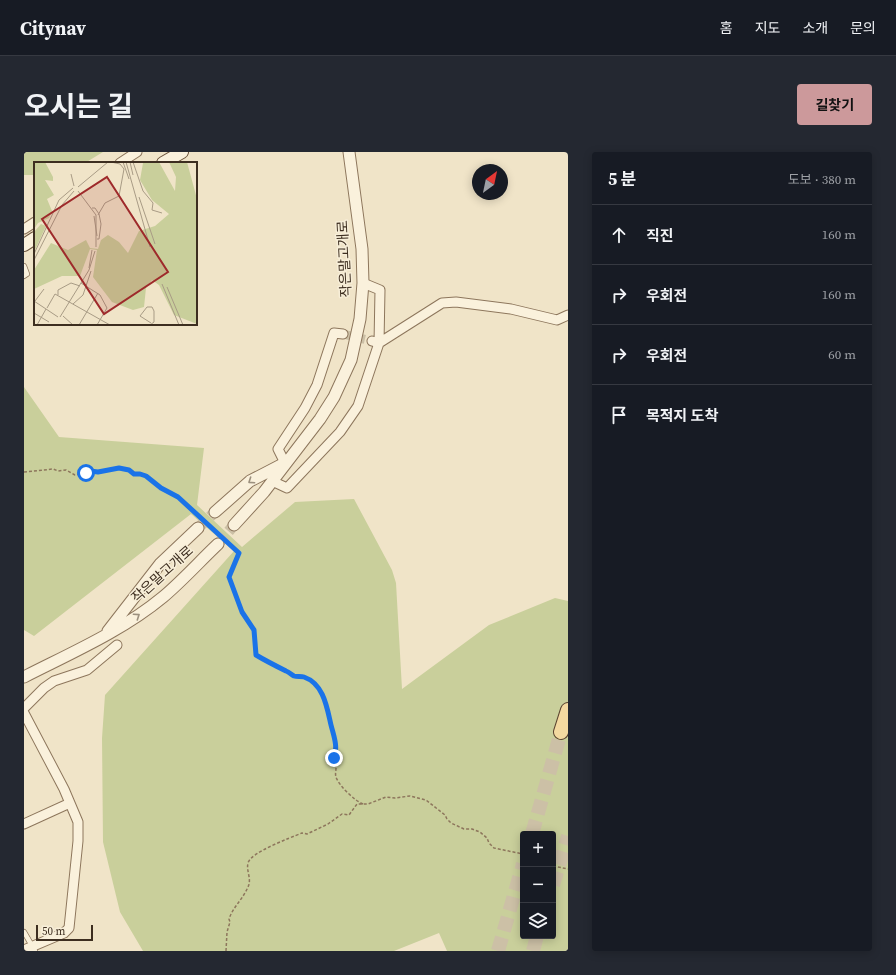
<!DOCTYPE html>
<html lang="ko">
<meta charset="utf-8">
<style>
body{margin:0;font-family:"Source Serif 4","Noto Sans KR",serif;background:#242831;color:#f1f3f6}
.controls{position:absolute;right:12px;bottom:12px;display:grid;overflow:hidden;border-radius:4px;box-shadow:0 2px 10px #0003}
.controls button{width:36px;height:36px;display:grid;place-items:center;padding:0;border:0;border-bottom:1px solid #363941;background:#171b24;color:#f1f3f6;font:20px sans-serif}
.compass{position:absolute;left:448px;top:12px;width:36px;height:36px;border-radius:50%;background:#171b24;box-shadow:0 2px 10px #0003;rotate:33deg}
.scale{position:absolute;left:12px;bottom:10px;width:57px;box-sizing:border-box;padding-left:4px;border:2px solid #3d2e20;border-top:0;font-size:11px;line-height:14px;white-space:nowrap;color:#3d2e20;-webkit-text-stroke:3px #f7eed8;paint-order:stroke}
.stop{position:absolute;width:12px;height:12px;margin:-9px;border:3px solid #1a73e8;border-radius:50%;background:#fff}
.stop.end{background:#1a73e8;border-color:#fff;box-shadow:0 1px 4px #0008}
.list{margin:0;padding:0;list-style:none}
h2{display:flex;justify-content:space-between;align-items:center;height:52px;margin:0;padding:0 16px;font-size:17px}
h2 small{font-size:13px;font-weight:400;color:#9ea1a6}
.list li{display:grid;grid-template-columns:26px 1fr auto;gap:12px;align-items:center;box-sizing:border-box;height:60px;padding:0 16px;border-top:1px solid #363941}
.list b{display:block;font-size:15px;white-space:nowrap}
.list em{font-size:13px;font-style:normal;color:#9ea1a6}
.icon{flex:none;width:22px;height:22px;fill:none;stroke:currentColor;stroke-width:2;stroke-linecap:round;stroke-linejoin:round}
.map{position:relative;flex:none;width:544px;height:799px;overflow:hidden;border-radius:4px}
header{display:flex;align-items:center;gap:24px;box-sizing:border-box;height:56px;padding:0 20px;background:#171b24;border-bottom:1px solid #363941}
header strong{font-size:19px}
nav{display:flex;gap:22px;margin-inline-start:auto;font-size:14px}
.intro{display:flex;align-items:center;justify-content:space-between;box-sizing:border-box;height:96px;padding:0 24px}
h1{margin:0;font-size:28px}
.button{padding:10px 18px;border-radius:4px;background:#cc999b;color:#111;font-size:14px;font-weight:700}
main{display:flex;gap:24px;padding:0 24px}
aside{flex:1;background:#171b24;border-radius:4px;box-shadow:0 2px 10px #0003}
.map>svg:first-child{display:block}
.green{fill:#c9cf9b;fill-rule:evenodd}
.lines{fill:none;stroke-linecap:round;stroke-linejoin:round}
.minor-tunnel{stroke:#ccc0a6;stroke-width:9;stroke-dasharray:9 4.5;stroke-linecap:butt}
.tertiary-tunnel{stroke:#ccc0a6;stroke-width:11;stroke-dasharray:11 5.5;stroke-linecap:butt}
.primary-tunnel{stroke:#ccc0a6;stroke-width:14;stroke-dasharray:14 7;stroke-linecap:butt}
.service-casing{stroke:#8d765c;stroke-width:6}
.minor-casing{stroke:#8d765c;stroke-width:11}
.tertiary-casing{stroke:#8d765c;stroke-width:13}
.secondary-casing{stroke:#6f573f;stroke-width:14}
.primary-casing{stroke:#5b4430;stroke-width:16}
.path{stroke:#8d765c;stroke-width:1.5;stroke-dasharray:3 2;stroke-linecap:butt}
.service{stroke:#faf1dc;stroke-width:4.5}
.minor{stroke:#faf1dc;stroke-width:9}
.tertiary{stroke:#faf1dc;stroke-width:11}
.secondary{stroke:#faf1dc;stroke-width:12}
.primary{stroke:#f3d9a0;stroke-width:14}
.oneway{stroke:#9c907e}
.route{stroke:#1a73e8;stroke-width:5}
.labels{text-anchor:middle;stroke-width:3;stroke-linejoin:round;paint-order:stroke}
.street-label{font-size:14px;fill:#3d2e20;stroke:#f7eed8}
.inset-road{fill:none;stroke:#a89b85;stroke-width:1}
.view{fill:#9e2a2b;fill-opacity:0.15;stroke:#9e2a2b;stroke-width:2}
.inset-edge{fill:none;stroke:#3d2e20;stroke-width:2}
</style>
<header>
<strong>Citynav</strong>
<nav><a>홈</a><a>지도</a><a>소개</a><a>문의</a></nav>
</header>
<div class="intro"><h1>오시는 길</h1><a class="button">길찾기</a></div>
<main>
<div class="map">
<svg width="544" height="799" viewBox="0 0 544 799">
<rect width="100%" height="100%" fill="#f0e4c8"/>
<!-- green -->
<path class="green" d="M0,0H79L61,11H11V23H0Z
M0,235L35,285L180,296L173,353L218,395L271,350L330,347L368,418L372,431L378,537L465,473L531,446L544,449V799H423L415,781L370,799H119L96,760L79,690L78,586L81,543L210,399L167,362L10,484L0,478ZM499,682H529V784H499Z"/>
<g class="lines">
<!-- minor-tunnel -->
<path class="minor-tunnel" d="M319,182L348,189"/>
<!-- tertiary-tunnel -->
<path class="tertiary-tunnel" d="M174,376L191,360
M194,392L210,373"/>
<!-- primary-tunnel -->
<path class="primary-tunnel" d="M508,682L537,580
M529,733L544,684
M474,799L499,712
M509,799L513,784"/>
<!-- service casing -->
<g class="service-casing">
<path id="service" d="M0,114L3,122L0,124
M0,780L11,799"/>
</g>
<!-- minor casing -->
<g class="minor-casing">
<path id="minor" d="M96,11L113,0
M0,77L11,70
M348,189L355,191L418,151L432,150L487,157L533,168L544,163
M261,311L254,297L281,256L293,233L310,181L319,182
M248,329L263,336L316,280L334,254L355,191L356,138L339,131
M0,556L20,536L30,529L63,518L93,493
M0,561L40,637L54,670V689L45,776L40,781L0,798
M0,672L46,651"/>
</g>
<!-- tertiary casing -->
<g class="tertiary-casing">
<path id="tertiary" d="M191,360L226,329L259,312
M210,373L240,340L296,267L310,245L327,208L336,167L339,131L338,97L325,0
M84,479L136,412L174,376
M0,525C47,501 98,479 139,445C158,429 176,409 194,392"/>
</g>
<!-- secondary casing -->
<g class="secondary-casing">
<path id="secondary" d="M139,11L158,0
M0,93L11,86"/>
</g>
<!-- primary casing -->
<g class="primary-casing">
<path id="primary" d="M537,580L544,558"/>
</g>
<!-- path -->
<path class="path" d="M0,320L29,317L34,319L42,318L51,323L66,319L70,321L74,320L95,316L105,318L110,322H116L122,325L137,336L154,345L179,368
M182,370L195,383
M204,391L215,401L205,425L218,460L230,478L232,503C242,509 252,514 262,519C264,520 267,523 270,524C273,525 276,524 279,524C286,526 291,532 295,538C303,549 310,582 312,595C313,599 310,604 311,607C311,610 313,613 312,616C312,619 311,622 312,625C315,634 331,649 339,652
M529,714L544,717
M202,799L203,780L206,770L205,767C209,755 219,747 224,735C228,727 222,719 224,711C227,700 266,686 278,681L283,682L304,672L318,662L325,663L333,652H344L362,645L371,646L386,644L402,648L421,663L423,667L427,671L440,677H448L456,680L463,686L465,691L470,696L499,702"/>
<!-- service -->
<use href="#service" class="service"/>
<!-- minor -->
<use href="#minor" class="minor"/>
<!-- tertiary -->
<use href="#tertiary" class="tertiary"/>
<!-- secondary -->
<use href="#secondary" class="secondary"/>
<!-- primary -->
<use href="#primary" class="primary"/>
</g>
<!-- one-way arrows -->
<defs><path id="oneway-chevron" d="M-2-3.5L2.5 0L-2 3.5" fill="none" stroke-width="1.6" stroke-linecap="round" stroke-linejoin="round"/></defs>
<g class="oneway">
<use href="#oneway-chevron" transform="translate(227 329) rotate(146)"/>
<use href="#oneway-chevron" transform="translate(113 464) rotate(-34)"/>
</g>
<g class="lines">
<!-- route -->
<path class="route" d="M62,321L66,319L74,320L95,316L105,318L110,322H116L122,324L137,336L154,345L215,401L205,425L218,460L230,478L232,503C242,509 252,514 262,519C265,520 268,523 270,524C273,525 277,524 280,525C300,532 303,556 307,573C310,585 314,594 310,606"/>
</g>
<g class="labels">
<!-- street labels -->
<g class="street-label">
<text transform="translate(320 107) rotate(-93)" y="5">작은말고개로</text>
<text transform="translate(138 422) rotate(-42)" y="5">작은말고개로</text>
</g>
</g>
<!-- overview -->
<g transform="translate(10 10)">
<rect width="163" height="163" fill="#f0e4c8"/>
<path d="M0,0H11L19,15V19L11,18L20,33L13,37L18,49L15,56L4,61L0,67ZM125,0L141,29L142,15L135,0H153L163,37V162L140,153L125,123L118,118L112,126L110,145L99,148L78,140L59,115L63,88L56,87L46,114H28L0,127V108L17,81L34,88L52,78L56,86L64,87L67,78L74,73L85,80L94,91L105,69L121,64L135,52L118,38L106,18L109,1ZM7,62L12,64L1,88L0,70Z" fill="#c9cf9b"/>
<path class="inset-road" d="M89,0L95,17M92,0L116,85M96,0L99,13M99,0L109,29L119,41L118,48L128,51M37,12L40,24M44,25L74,0M44,29L62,53V85M105,35L121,82M58,46H61L65,52L67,62L65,77H63M64,53L71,41L85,34L90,7L86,2L77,0M60,54L63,74M0,92L25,38L39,26M0,98L28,43L40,29M55,106L58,88M47,121L66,133L73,146L63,163M128,122L145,163M133,125L149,163M24,133V128L37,121L46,124M0,139L24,155M1,139L10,127M39,142L49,133L57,109M13,146L21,132L76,163M0,151L15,160M29,154L39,163M26,155L55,108L61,89M3,163L12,147M45,163L64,131M116,163L120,160V149L118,145H113L106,154L117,161"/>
<path class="view" d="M73,15L134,110L70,152L8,57Z"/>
<rect width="163" height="163" class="inset-edge"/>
</g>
</svg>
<div class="controls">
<button>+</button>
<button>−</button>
<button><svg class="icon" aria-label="layers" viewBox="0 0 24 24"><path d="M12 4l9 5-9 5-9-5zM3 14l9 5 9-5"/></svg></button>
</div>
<svg class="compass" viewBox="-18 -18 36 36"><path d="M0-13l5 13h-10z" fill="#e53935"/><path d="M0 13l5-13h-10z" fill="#9ea1a6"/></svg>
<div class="scale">50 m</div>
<div class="stop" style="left:62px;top:321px"></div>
<div class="stop end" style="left:310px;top:606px"></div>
</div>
<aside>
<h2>5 분<small>도보 · 380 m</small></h2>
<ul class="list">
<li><svg class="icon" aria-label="ahead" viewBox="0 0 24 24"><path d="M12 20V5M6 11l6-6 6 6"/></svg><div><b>직진</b></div><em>160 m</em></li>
<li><svg class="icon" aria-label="right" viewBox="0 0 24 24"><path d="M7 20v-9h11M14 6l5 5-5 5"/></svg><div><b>우회전</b></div><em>160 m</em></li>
<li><svg class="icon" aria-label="right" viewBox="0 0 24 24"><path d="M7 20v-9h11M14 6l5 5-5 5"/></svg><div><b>우회전</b></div><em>60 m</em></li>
<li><svg class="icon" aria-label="arrive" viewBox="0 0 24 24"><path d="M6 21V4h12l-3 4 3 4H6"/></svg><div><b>목적지 도착</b></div></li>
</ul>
</aside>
</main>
